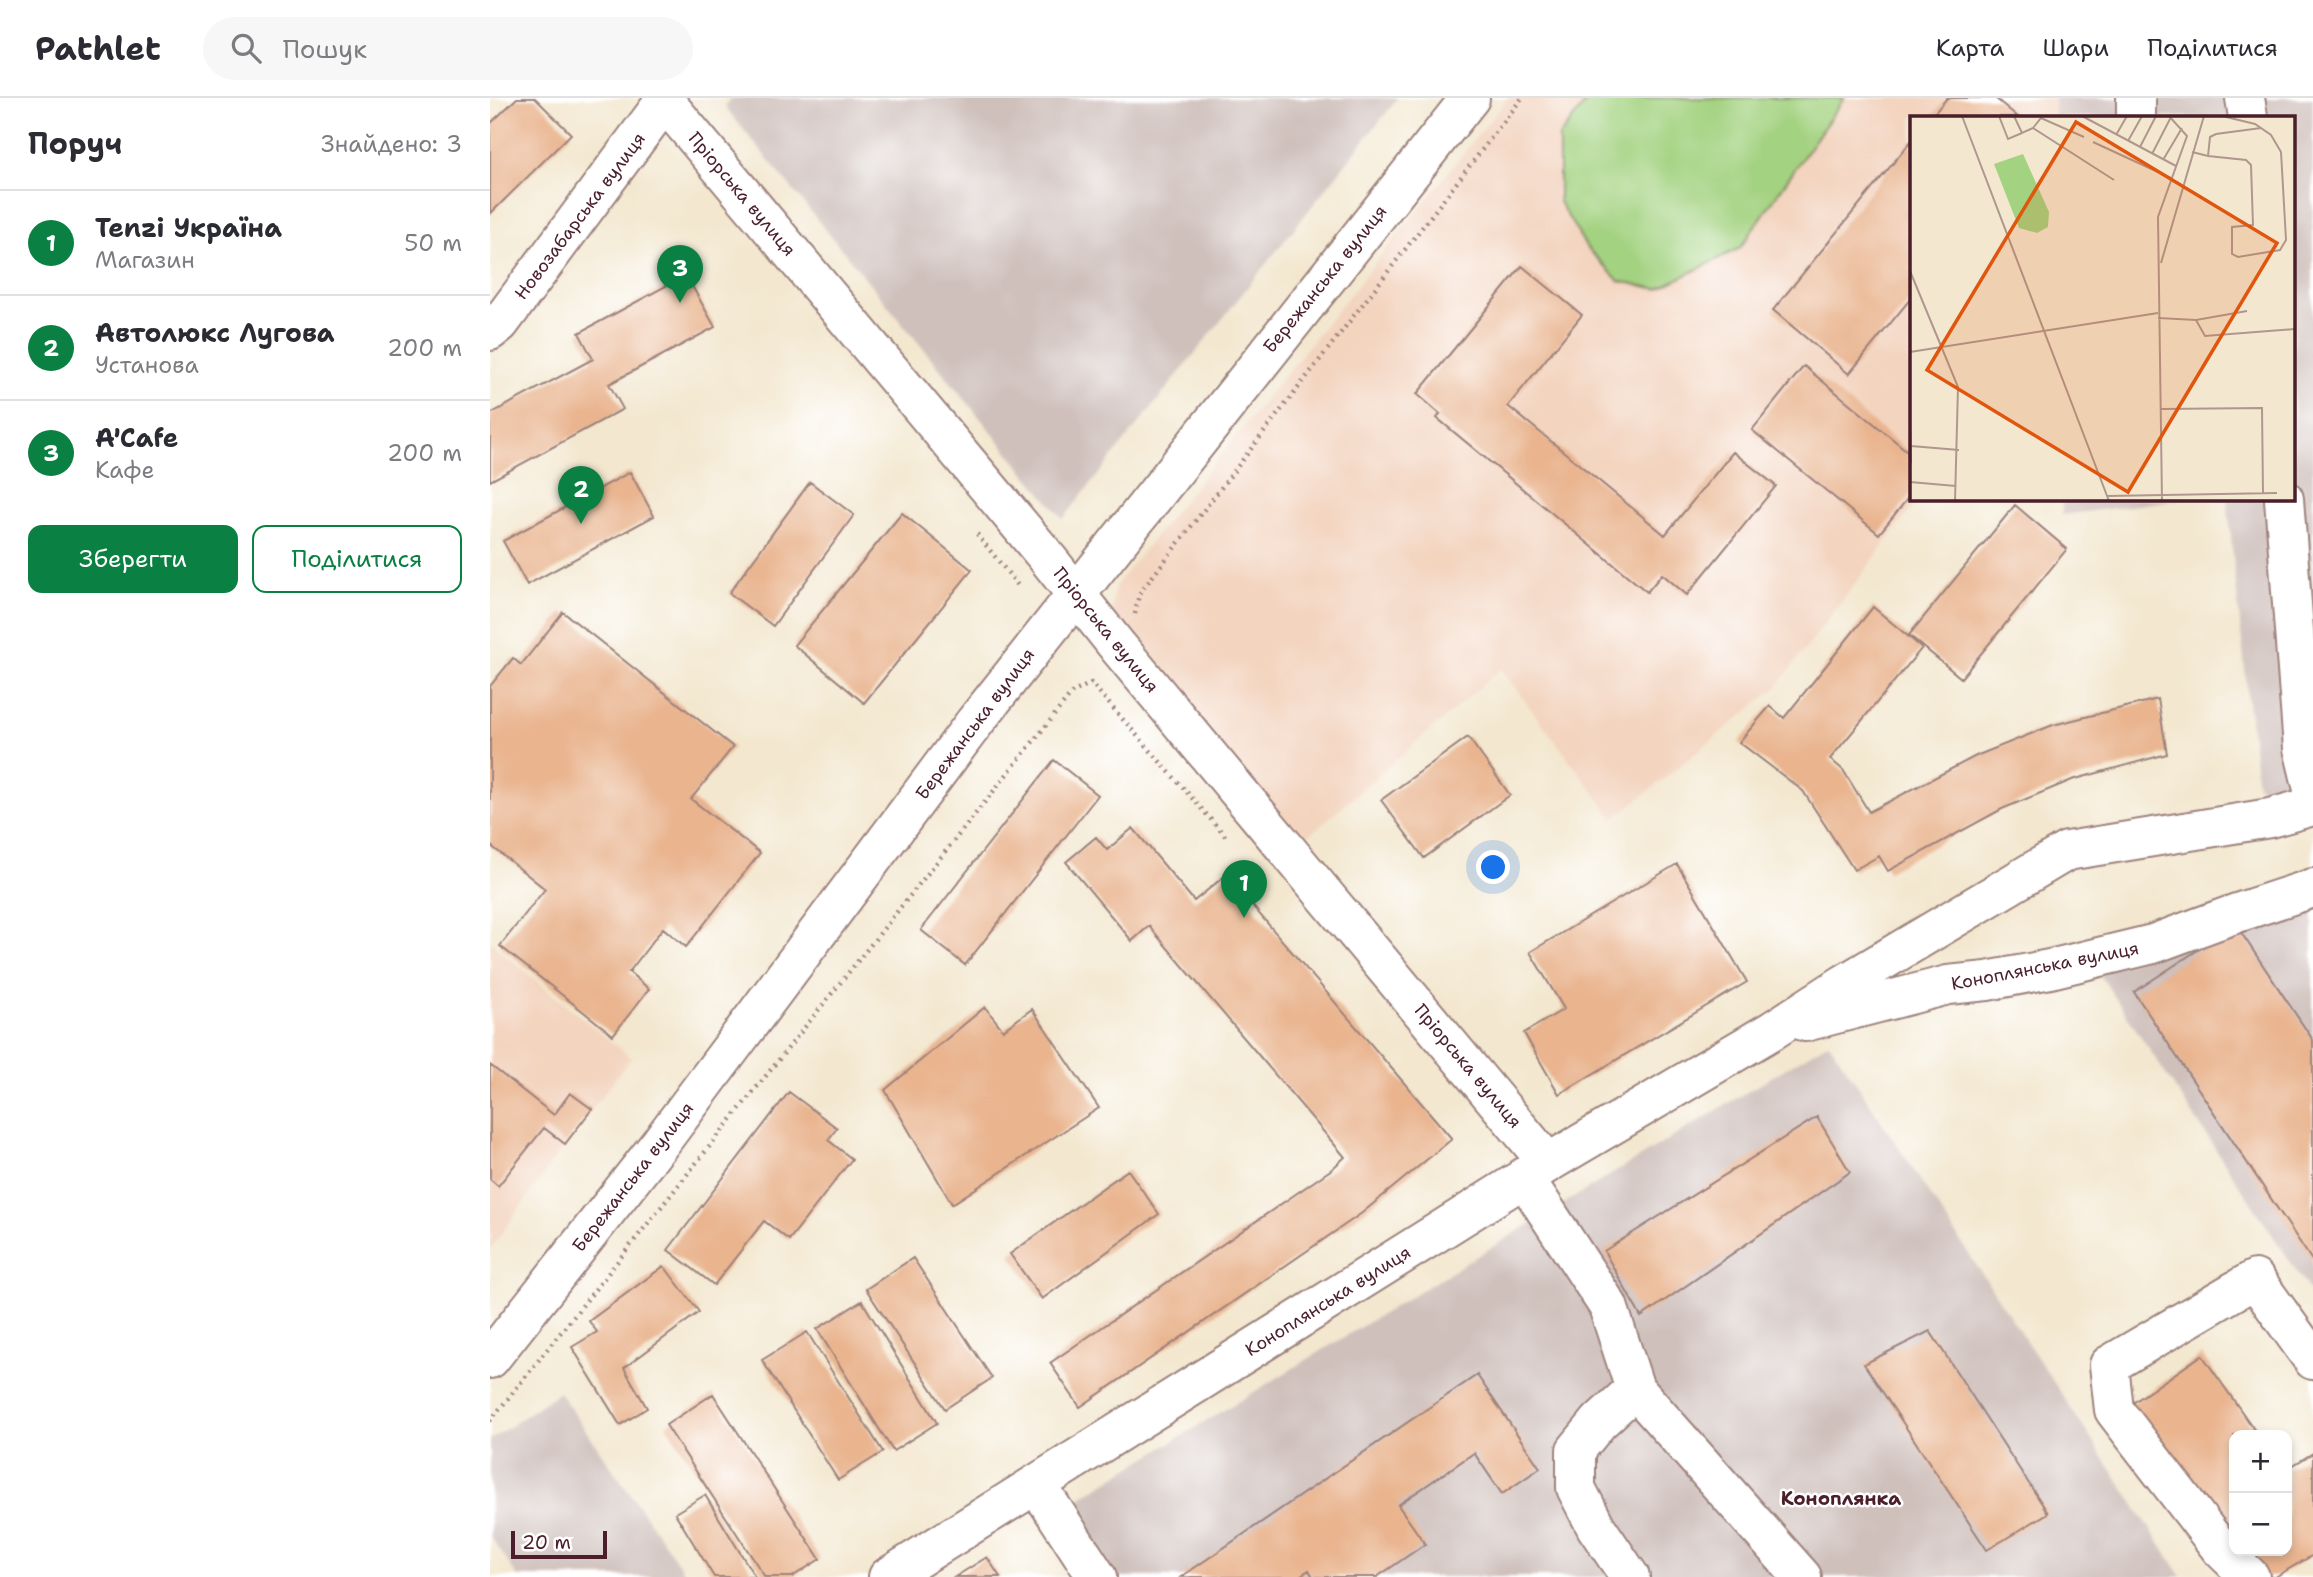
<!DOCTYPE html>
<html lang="uk">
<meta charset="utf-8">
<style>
body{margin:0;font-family:"Shantell Sans",sans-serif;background:#f7f7f7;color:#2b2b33}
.controls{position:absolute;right:21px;bottom:21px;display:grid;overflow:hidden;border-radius:14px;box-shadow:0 4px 10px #0003}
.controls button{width:63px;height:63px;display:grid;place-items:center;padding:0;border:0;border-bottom:2px solid #e1e1e2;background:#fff;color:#2b2b33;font:35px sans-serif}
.scale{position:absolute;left:21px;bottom:18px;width:96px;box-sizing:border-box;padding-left:7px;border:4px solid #4a1f2b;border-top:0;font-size:19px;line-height:24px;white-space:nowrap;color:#4a1f2b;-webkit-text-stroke:5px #fff;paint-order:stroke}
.you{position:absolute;left:1004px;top:770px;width:24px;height:24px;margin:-18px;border:5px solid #fff;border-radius:50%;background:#1a73e8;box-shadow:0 0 0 10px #1a73e833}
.badge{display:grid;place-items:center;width:46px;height:46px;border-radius:50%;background:#0b8043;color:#fff;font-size:23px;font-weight:700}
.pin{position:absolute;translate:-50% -58px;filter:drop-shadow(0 2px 4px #0008)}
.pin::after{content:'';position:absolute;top:37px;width:24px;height:21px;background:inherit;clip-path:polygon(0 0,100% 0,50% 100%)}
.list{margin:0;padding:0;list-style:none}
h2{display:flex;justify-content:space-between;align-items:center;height:91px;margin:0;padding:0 28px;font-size:30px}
h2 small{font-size:23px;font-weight:400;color:#7c7c81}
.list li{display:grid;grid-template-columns:46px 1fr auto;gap:21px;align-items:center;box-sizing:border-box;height:105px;padding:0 28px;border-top:2px solid #e1e1e2}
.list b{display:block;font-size:26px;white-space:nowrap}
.list p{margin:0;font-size:23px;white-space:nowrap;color:#7c7c81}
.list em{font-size:23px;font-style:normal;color:#7c7c81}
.actions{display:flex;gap:14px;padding:21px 28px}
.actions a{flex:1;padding:16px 0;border:2px solid #0b8043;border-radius:14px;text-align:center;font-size:24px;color:#0b8043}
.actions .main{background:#0b8043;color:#fff}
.icon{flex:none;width:38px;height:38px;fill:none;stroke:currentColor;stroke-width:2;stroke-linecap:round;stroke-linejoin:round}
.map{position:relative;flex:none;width:1823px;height:1479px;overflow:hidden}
header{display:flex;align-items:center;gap:42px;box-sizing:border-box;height:98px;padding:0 35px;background:#fff;border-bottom:2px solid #e1e1e2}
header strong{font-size:33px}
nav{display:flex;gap:38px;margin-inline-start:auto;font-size:24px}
.search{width:490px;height:63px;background:#f7f7f7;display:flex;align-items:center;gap:18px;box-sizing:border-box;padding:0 24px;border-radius:38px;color:#7c7c81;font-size:26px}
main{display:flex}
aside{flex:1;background:#fff}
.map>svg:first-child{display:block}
.built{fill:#f3d4bf}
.industrial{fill:#cfc0bb}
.green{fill:#a3d280;stroke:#767856;stroke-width:2}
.building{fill:#e9b48e}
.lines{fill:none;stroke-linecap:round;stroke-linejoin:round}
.minor-casing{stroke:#9e837d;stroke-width:42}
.path{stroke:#9e837d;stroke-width:4.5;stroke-dasharray:2 5;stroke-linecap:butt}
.minor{stroke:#fff;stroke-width:38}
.labels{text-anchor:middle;stroke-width:5;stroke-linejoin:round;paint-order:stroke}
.street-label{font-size:18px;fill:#4a1f2b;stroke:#fff}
.neighbourhood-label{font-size:19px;font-weight:bold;fill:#4a1f2b;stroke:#fff}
.inset-road{fill:none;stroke:#af978d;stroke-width:2}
.view{fill:#e0560e;fill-opacity:0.15;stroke:#e0560e;stroke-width:3.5}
.inset-edge{fill:none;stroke:#4a1f2b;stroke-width:3.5}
</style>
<header>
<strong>Pathlet</strong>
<div class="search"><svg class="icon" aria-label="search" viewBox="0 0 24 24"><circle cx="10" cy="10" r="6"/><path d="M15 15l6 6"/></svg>Пошук</div>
<nav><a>Карта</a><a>Шари</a><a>Поділитися</a></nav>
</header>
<main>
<aside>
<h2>Поруч<small>Знайдено: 3</small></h2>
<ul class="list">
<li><span class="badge">1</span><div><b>Tenzi Україна</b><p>Магазин</p></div><em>50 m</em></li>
<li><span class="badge">2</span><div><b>Автолюкс Лугова</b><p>Установа</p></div><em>200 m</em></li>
<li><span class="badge">3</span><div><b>A'Cafe</b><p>Кафе</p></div><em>200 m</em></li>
</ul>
<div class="actions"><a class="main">Зберегти</a><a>Поділитися</a></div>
</aside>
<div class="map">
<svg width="1823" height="1479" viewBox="0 0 1823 1479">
<rect width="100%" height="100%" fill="#fff"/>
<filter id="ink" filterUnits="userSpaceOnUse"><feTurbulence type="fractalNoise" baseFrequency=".0143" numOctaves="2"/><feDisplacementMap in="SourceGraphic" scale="14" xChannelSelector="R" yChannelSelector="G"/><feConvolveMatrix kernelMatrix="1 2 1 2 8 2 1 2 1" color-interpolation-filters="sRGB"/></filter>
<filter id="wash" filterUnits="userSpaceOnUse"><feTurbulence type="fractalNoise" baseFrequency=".00686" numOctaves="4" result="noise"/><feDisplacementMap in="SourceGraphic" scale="28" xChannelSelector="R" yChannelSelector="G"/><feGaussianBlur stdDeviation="1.57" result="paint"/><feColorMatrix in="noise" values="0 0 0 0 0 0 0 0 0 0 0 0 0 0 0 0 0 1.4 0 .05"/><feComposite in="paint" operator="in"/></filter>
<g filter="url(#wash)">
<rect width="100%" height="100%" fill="#f3e7cf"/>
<!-- built -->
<path class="built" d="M1018,0H1564V19H1422V401H1429L1286,590L1124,721L1011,571L810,745L621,517L625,488Z
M0,842L8,851L141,960L75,1046L0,1152Z"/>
<!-- industrial -->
<path class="industrial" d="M240,0H908L573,421L235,9Z
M1564,0H1823V718L1767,687L1737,401H1804V19H1564Z
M1572,401H1692L1572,417Z
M1823,807V1198L1608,874Z
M1339,944L1692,1479H622L575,1409Z
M69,1294L198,1479H28L0,1438V1342Z"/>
<!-- green -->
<path class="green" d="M1099,0H1354L1250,150L1168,191L1129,183L1097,150L1069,104V39Z"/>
<g id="blocks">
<!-- building -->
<path class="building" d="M27,0H45L81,36L0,116V26Z
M1457,0H1505L1528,19H1441Z
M1422,42V199L1359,276L1283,212Z
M1032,168L1092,217L1018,308L1175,437L1243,354L1286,388L1197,497L1172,476L1157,494L947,320L950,316L927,296Z
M196,177L225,229L119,286L133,311L0,383V316L103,261L89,235Z
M1314,268L1422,357V395L1389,436L1262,332Z
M140,374L164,418L37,487L13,443Z
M320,384L364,417L283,528L239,495Z
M1525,407L1577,451L1471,580L1419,537Z
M412,415L482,472L374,605L304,547Z
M1383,509L1432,550L1340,661L1353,672L1379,714L1486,658L1563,627L1668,601L1677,656L1582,682L1512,711L1398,773L1389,758L1364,772L1313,693L1249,644L1280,608L1294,620Z
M73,514L243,649L201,701L270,755L196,849L173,830L139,874L159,891L123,937L10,848L55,791L0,747V588L23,560L31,567Z
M978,639L1020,697L934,760L891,702Z
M564,662L608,697L475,867L431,832Z
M643,730L704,803L736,777L962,1041L872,1115L590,1309L560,1265L842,1071L855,1059L659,828L642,843L576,764L606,739L617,752Z
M1187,766L1257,884L1069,996L1034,935L1074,911L1040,854Z
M1746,827L1823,942V1164L1644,894Z
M495,909L513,932L542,911L609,1010L462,1106L395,992Z
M0,967L64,1017L80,995L102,1011L75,1046L54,1030L8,1088L0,1081Z
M299,994L347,1030L338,1042L362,1061L299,1142L274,1123L224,1187L178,1152Z
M1327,1019L1360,1074L1151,1219L1114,1153Z
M638,1072L669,1116L552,1201L520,1156Z
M423,1160L502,1280L455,1311L376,1191Z
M174,1168L209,1214L134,1270L157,1310L130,1327L82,1249L107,1234L99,1223Z
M372,1203L447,1325L403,1353L327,1231Z
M1440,1233L1558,1415L1497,1452L1374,1266Z
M317,1234L393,1354L348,1382L272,1262Z
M1712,1257L1768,1337H1744V1453H1797V1371L1823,1355V1457L1785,1479H1749L1637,1309Z
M987,1277L1050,1370L1012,1396L984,1355L908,1407L935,1446L887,1479H823L819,1472L808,1479H691Z
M223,1296L330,1461L302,1479H275L176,1327Z
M215,1397L265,1479H224L185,1415Z
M497,1459L510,1479H465Z"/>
</g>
</g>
<g filter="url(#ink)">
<use href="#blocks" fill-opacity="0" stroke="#9e837d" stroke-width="2"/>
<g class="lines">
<!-- minor casing -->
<g class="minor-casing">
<path id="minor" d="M172,0L554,456L628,549L1058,1065
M1755,0L1758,19
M1646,19V0
M0,233L10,225L177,0
M1794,401L1813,650L1823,691
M1315,924L1458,887L1497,883L1560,871L1663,846L1747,815L1823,790
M1034,1079L1118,1208L1145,1291L1312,1479
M0,1261L171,1044L485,624L980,0
M547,1387L607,1479
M398,1479L1058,1065L1283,932L1354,886L1577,753L1780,720L1823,708
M1140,1479L1106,1429L1086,1390V1352L1109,1324L1145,1291
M1760,1479L1730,1450L1624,1312L1619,1267L1765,1181L1823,1262"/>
</g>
<!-- path -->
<path class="path" d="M487,436L530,490
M645,516L649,496L1032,0
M0,1323L582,595L601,585L738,741"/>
<!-- minor -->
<use href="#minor" class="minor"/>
</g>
</g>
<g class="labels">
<!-- street labels -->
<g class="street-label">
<text transform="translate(252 96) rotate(50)" y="6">Пріорська вулиця</text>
<text transform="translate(90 118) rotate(-53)" y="6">Новозабарська вулиця</text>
<text transform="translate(835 181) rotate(-51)" y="6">Бережанська вулиця</text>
<text transform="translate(616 532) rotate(51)" y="6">Пріорська вулиця</text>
<text transform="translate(485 626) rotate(-53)" y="6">Бережанська вулиця</text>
<text transform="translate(1555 868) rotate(-11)" y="6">Коноплянська вулиця</text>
<text transform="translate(978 968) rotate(50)" y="6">Пріорська вулиця</text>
<text transform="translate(143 1079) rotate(-52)" y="6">Бережанська вулиця</text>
<text transform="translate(838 1203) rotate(-32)" y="6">Коноплянська вулиця</text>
</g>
<!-- neighbourhood labels -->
<g class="neighbourhood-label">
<text x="1351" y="1407">Коноплянка</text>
</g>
</g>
<!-- overview -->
<g transform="translate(1420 18)">
<rect width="385" height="385" fill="#f3e7cf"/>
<path d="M113,38L139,96L138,111L127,117L109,112L84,48Z" fill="#a3d280"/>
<path class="inset-road" d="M52,0L199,385M89,0L98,23L112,17M104,0L112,17L123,12M172,0L266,50M206,19L217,0M174,21L131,2L123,12L204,64M218,25L232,0M183,26L263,63M230,31L246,0M282,36L298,40L300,21L306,18L351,12M242,38L261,1M298,40L336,44L341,49L343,109L322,111V138L328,141L370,134L376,124L371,36L361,19L345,8L312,0M253,44L272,12M251,147L294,0M0,155L48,271L45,385M248,202L286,204L337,195M286,204L295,220L385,213M0,236L248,197M250,293L352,292L353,377M0,307L1,347M1,330L49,334M0,366L46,370M197,380L367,377M252,385L248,101L277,20L259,0"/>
<path class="view" d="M166,6L367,127L218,376L17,254Z"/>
<rect width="385" height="385" class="inset-edge"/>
</g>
</svg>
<div class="controls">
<button>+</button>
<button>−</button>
</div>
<div class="scale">20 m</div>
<div class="you"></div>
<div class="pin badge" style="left:754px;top:820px">1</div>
<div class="pin badge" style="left:91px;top:426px">2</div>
<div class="pin badge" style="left:190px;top:205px">3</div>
</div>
</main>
